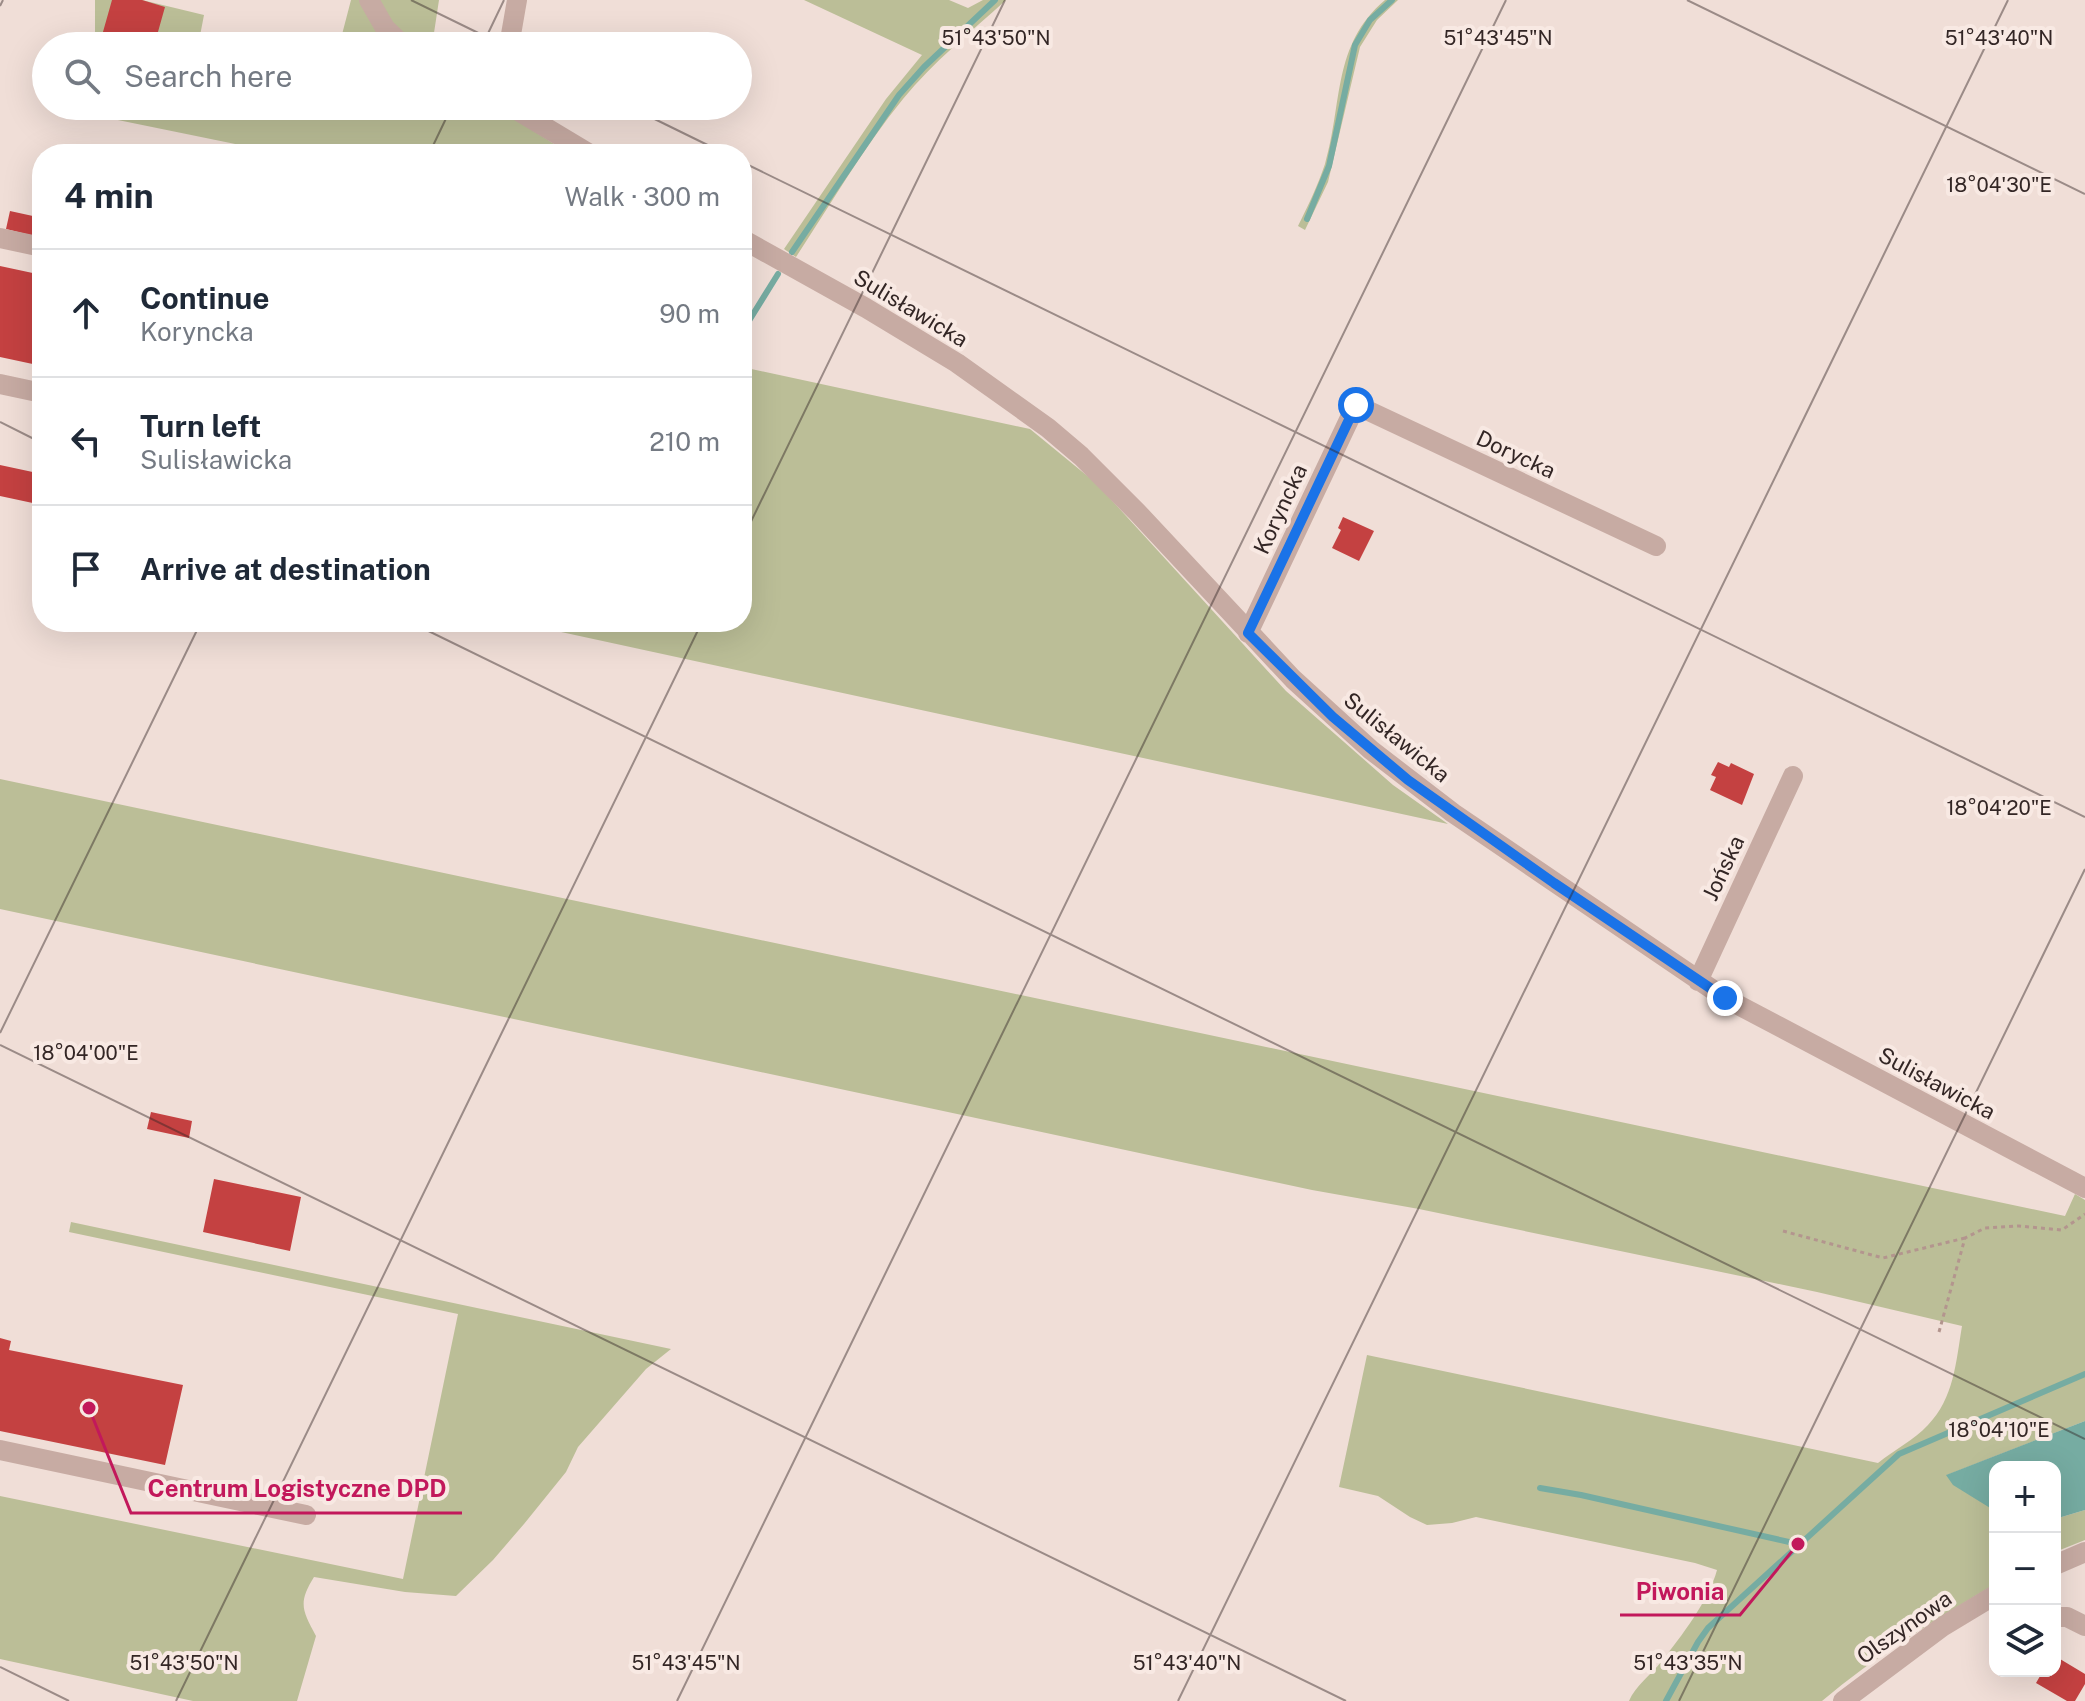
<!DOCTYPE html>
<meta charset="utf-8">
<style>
body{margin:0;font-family:"Public Sans",sans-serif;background:#f2f2f3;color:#1f2937}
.controls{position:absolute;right:24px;bottom:24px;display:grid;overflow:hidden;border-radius:16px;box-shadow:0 8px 32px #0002}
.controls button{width:72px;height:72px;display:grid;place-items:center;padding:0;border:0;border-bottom:2px solid #e0e1e3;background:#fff;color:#1f2937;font:40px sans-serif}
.stop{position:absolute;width:24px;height:24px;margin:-18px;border:6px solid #1a73e8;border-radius:50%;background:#fff}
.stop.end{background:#1a73e8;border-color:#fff;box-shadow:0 2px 8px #0008}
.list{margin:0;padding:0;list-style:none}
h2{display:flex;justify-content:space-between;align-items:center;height:104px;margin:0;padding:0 32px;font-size:34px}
h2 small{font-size:26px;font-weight:400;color:#747a83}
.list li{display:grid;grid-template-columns:52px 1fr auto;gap:24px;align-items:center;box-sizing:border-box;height:128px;padding:0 32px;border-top:2px solid #e0e1e3}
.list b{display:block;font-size:30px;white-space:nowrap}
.list p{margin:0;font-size:26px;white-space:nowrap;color:#747a83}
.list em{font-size:26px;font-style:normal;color:#747a83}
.icon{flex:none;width:44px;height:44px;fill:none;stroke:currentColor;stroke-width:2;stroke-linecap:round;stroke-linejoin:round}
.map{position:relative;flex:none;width:2085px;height:1701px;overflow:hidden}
.search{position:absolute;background:#fff;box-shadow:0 8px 32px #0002;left:32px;top:32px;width:720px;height:88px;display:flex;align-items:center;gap:20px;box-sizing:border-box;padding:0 28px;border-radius:44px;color:#747a83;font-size:30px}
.panel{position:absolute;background:#fff;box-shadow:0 8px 32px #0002;left:32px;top:144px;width:720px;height:488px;border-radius:32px}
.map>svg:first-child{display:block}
.green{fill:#bbbe97}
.water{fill:#76aca2}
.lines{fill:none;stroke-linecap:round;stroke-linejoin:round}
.stream{stroke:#76aca2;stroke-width:6}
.building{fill:#c44141}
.path{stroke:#b3958e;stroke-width:3;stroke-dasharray:4 4;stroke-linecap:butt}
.minor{stroke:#c7aba3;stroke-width:20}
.route{stroke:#1a73e8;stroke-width:10}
.ticks{fill:none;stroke:#332625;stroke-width:2;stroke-opacity:0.45}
.labels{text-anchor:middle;stroke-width:8;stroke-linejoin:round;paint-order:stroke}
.street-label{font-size:22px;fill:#332625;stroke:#f8e9e3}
.ticks-label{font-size:20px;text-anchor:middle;fill:#332625;stroke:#f8e9e3;stroke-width:8;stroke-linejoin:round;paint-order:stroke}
.leader{fill:none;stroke:#c2185b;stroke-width:3}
.callout-dot{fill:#c2185b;stroke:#f8e9e3;stroke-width:3}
.callout-label{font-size:24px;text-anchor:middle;font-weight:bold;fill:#c2185b;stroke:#f8e9e3;stroke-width:8;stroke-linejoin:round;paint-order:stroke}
</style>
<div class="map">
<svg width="2085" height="1701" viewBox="0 0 2085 1701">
<rect width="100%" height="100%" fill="#f0ded7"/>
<!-- green -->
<path class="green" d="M95,0H142L204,15L198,46H95Z
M351,0H361L393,46H339Z
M376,0H439L432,46C402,46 391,23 376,0Z
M804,0H949L968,8L983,0H1006C971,32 933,62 903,99C863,148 831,204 796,257L784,249L886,99L922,55Z
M1385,0H1398L1377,20L1360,47L1328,182L1305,230L1298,226C1308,206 1318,185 1325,164C1343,103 1332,45 1385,0Z
M64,106H494L570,154H284L64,109Z
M742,367L1030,429L1096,483L1286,691L1393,785L1448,824L515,622H742Z
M0,779L2065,1216L2075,1194L2085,1200V1421L1947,1475L1995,1511V1584C1935,1620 1875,1656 1822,1701H1629C1635,1686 1651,1675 1661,1662C1681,1637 1709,1600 1717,1570L1695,1563L1476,1517L1452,1523L1427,1525L1410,1517L1378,1496L1339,1487L1367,1355L1878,1463C1894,1450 1914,1440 1928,1425C1954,1398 1956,1362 1962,1326L1817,1292L1419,1209L1312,1190L0,909Z
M71,1222L671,1349L646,1369L578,1447L566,1472L524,1524L493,1560L456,1596L405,1592L314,1577C298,1603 302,1610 316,1636L297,1701H193L0,1659V1496L403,1579L458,1314L69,1232Z
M2085,1510V1540L2055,1552V1519Z"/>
<!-- water -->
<path class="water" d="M2085,1421V1510L2055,1519V1467H1995V1511L1953,1485L1946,1475Z"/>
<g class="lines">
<!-- stream -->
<path class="stream" d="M1307,219L1329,166L1355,45L1370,20L1392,0
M792,252L899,95L924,67L995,0
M742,332L778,274
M1540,1488L1581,1495L1798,1544
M1666,1701L1698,1642L1708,1628L1899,1454L2085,1374"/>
</g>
<!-- building -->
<path class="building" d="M112,0H142L165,7L154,46H99Z
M10,211L42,218V238L6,229Z
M0,266L42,275V366L0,357Z
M0,465L42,474V505L0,496Z
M1343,517L1374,531L1359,561L1332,548L1341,530L1338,528Z
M1718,762L1729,767L1731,763L1754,774L1742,805L1710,790L1716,777L1711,775Z
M151,1112L192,1121L189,1138L147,1129Z
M214,1179L301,1197L290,1251L203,1232Z
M0,1338L11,1341L9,1350L183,1385L165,1465L0,1431Z
M2055,1656L2085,1674V1684L2075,1701H2067L2036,1683L2043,1671H2055Z"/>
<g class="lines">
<!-- path -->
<path class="path" d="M1783,1231L1883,1258L1965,1238
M1939,1332L1965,1238L1985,1228L2019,1226L2062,1230L2085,1214"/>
<!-- minor -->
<path class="minor" d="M369,0L385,28L404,46
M509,46L517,0
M510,106L590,154
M0,238L42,247
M742,239L866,308L957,363L1048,428L1081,456L1137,512L1293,679L1371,750L1453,813L1725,998L2085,1188
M0,384L42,393
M1248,633L1356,405L1656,546
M1698,981L1793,776
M0,1450L306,1515
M2055,1565L2085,1552
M2055,1617H2067L2085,1626
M1843,1701L1942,1627L1995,1595"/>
</g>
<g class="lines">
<!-- route -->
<path class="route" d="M1356,405L1248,633L1333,717L1408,780L1554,883L1725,998"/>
</g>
<!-- ticks -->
<path class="ticks" d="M411,0L505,46M1687,0L2085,194M0,6L3,0M482,46L504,0M628,106L726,154M429,154L452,106M742,162L2085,817M0,422L42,443M742,540L1005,0M410,622L2085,1439M0,1033L201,622M0,1045L1346,1701M0,1667L69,1701M176,1701L702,622M677,1701L1506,0M1178,1701L2008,0M1679,1701L2085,869"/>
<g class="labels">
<!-- street labels -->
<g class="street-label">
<text transform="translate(911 308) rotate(31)" y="8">Sulisławicka</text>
<text transform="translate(1516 454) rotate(25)" y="8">Dorycka</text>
<text transform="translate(1280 509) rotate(-65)" y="8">Koryncka</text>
<text transform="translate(1397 737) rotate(39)" y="8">Sulisławicka</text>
<text transform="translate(1723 868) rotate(-65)" y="8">Jońska</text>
<text transform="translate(1937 1083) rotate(28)" y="8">Sulisławicka</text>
<text transform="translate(1904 1627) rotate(-35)" y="8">Olszynowa</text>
</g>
</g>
<g class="ticks-label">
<text x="996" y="45">51°43'50"N</text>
<text x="1498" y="45">51°43'45"N</text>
<text x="1999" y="45">51°43'40"N</text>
<text x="1999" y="192">18°04'30"E</text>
<text x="1999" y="815">18°04'20"E</text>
<text x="86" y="1060">18°04'00"E</text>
<text x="1999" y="1437">18°04'10"E</text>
<text x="184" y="1670">51°43'50"N</text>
<text x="686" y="1670">51°43'45"N</text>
<text x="1187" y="1670">51°43'40"N</text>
<text x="1688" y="1670">51°43'35"N</text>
</g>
<!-- callouts -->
<path class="leader" d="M89 1408L131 1513H462M1798 1544L1740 1615H1620"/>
<g class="callout-dot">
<circle cx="89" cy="1408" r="8"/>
<circle cx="1798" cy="1544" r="8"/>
</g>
<g class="callout-label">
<text x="297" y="1497">Centrum Logistyczne DPD</text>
<text x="1680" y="1600">Piwonia</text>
</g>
</svg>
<div class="controls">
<button>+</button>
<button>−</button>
<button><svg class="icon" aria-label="layers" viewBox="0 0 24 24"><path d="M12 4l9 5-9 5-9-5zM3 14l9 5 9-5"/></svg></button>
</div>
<div class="stop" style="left:1356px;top:405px"></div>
<div class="stop end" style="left:1725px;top:998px"></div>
<div class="search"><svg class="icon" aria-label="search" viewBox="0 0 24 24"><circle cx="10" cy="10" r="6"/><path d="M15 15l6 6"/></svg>Search here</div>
<section class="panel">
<h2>4 min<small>Walk · 300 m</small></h2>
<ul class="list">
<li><svg class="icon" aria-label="ahead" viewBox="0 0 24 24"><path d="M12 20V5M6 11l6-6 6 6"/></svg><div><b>Continue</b><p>Koryncka</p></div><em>90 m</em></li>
<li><svg class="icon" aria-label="left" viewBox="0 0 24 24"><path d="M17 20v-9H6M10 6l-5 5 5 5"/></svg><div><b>Turn left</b><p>Sulisławicka</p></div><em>210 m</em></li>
<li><svg class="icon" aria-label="arrive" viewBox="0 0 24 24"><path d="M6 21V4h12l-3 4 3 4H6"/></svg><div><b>Arrive at destination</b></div></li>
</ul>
</section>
</div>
